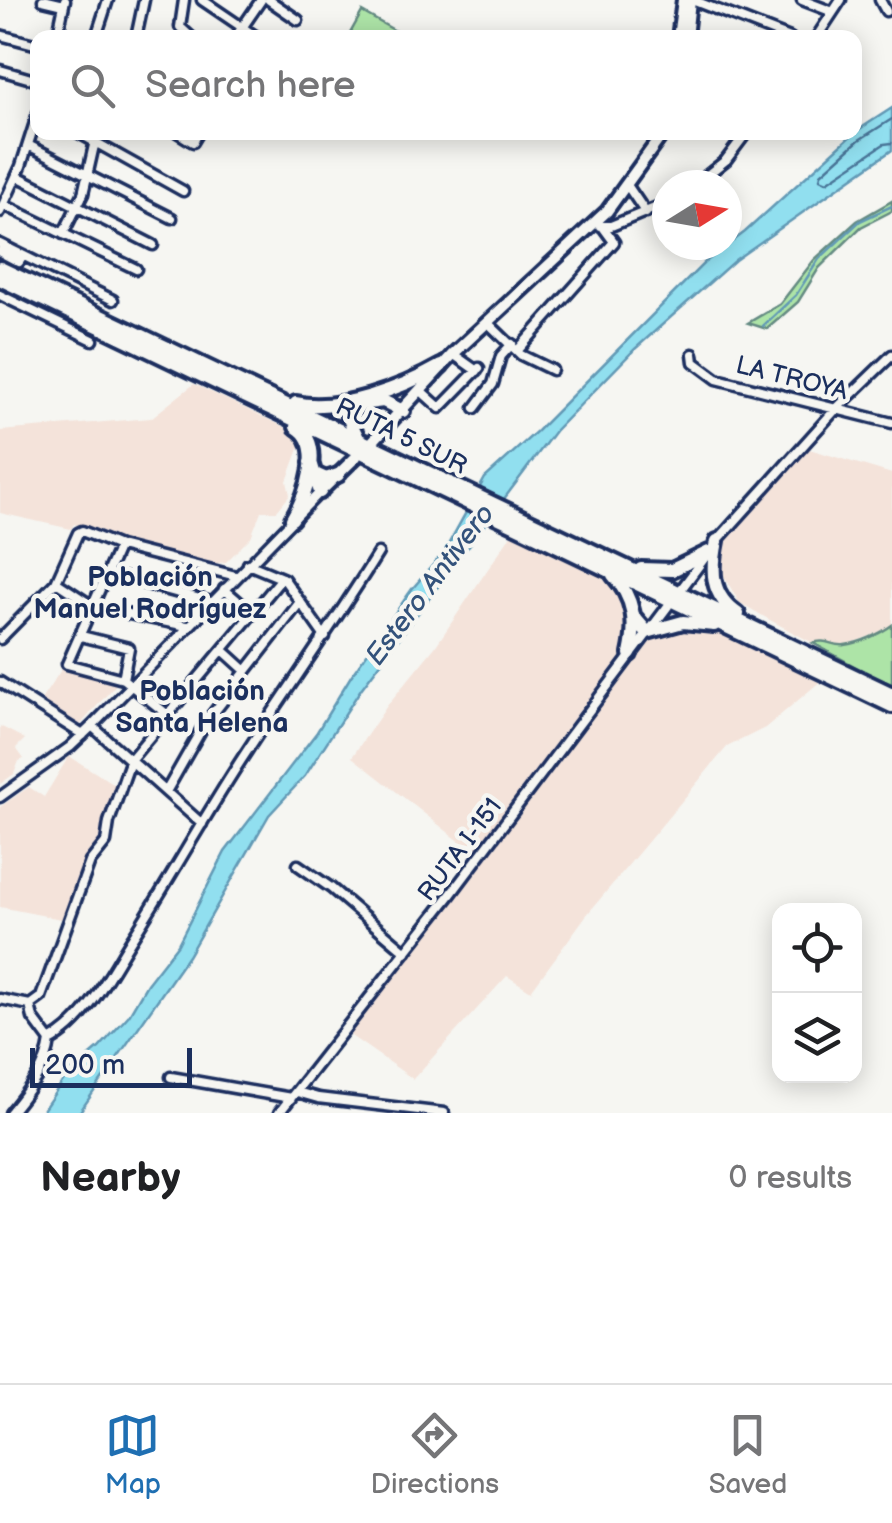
<!DOCTYPE html>
<meta charset="utf-8">
<style>
body{margin:0;font-family:"Balsamiq Sans",sans-serif;background:#f2f2f2;color:#202124}
.controls{position:absolute;right:30px;bottom:30px;display:grid;overflow:hidden;border-radius:20px;box-shadow:0 5px 25px #0003}
.controls button{width:90px;height:90px;display:grid;place-items:center;padding:0;border:0;border-bottom:2px solid #e0e0e0;background:#fff;color:#202124;font:50px sans-serif}
.compass{position:absolute;left:652px;top:170px;width:90px;height:90px;border-radius:50%;background:#fff;box-shadow:0 5px 25px #0003;rotate:79deg}
.scale{position:absolute;left:30px;bottom:25px;width:162px;box-sizing:border-box;padding-left:10px;border:5px solid #1b2f5e;border-top:0;font-size:28px;line-height:35px;white-space:nowrap;color:#1b2f5e;-webkit-text-stroke:8px #f6f6f2;paint-order:stroke}
.list{margin:0;padding:0;list-style:none}
h2{display:flex;justify-content:space-between;align-items:center;height:130px;margin:0;padding:0 40px;font-size:42px}
h2 small{font-size:32px;font-weight:400;color:#757577}
.icon{flex:none;width:55px;height:55px;fill:none;stroke:currentColor;stroke-width:2;stroke-linecap:round;stroke-linejoin:round}
.map{position:relative;flex:none;width:892px;height:1113px;overflow:hidden}
.search{position:absolute;background:#fff;box-shadow:0 5px 25px #0003;left:30px;right:30px;top:30px;height:110px;display:flex;align-items:center;gap:25px;box-sizing:border-box;padding:0 35px;border-radius:20px;color:#757577;font-size:38px}
.sheet{height:270px;background:#fff}
nav{display:flex;justify-content:space-around;align-items:center;box-sizing:border-box;height:140px;border-top:2px solid #e0e0e0;background:#fff;font-size:28px;color:#757577}
nav a{display:grid;justify-items:center;gap:5px}
nav .on{color:#1f6fb2}
.map>svg:first-child{display:block}
.built{fill:#f4e3da}
.green{fill:#ade4a7;stroke:#648a82;stroke-width:2.5}
.water{fill:#91dfef;stroke:#6299b5;stroke-width:2.5}
.lines{fill:none;stroke-linecap:round;stroke-linejoin:round}
.shore{stroke:#4a7598;stroke-width:2.5}
.stream{stroke:#6299b5;stroke-width:2.5}
.minor-casing{stroke:#1b2f5e;stroke-width:15}
.major-casing{stroke:#1b2f5e;stroke-width:18}
.highway-casing{stroke:#1b2f5e;stroke-width:20}
.minor{stroke:#f6f6f2;stroke-width:8}
.major{stroke:#f6f6f2;stroke-width:10}
.highway{stroke:#f6f6f2;stroke-width:12}
.labels{text-anchor:middle;stroke-width:9;stroke-linejoin:round;paint-order:stroke}
.street-label{font-size:25px;fill:#1b2f5e;stroke:#f6f6f2}
.neighbourhood-label{font-size:28px;font-weight:bold;fill:#1b2f5e;stroke:#f6f6f2}
.water-label{font-size:28px;font-style:italic;fill:#33527b;stroke:#f6f6f2}
</style>
<div class="map">
<svg width="892" height="1113" viewBox="0 0 892 1113">
<rect width="100%" height="100%" fill="#f6f6f2"/>
<filter id="ink" filterUnits="userSpaceOnUse"><feTurbulence type="fractalNoise" baseFrequency=".01" numOctaves="2"/><feDisplacementMap in="SourceGraphic" scale="20" xChannelSelector="R" yChannelSelector="G"/><feConvolveMatrix kernelMatrix="1 2 1 2 8 2 1 2 1" color-interpolation-filters="sRGB"/></filter>
<g filter="url(#ink)">
<!-- built -->
<path class="built" d="M194,384L299,434L302,441L287,481L290,495L277,511H261L251,537L226,562L212,564L121,542L74,524L71,529L0,513V431L151,418Z
M806,448L892,474V625L884,631L849,644L841,646L822,640L813,643L768,619L739,602L722,573V546Z
M513,532L607,575L626,600L630,631L646,640L688,627L708,628L822,680L765,728L727,747L585,917L531,991L507,976L413,1079L348,1034L481,858L352,757L389,703L435,647Z
M63,667L119,681L81,724H76L41,700Z
M0,726L25,739L16,748L24,759L19,761L14,774L0,784Z
M69,756L117,786L104,839L87,861L66,920L0,907V807L29,787L44,797Z"/>
<!-- green -->
<path class="green" d="M362,12L406,37H348Z
M892,201V211L861,227L819,268L798,302L767,329L748,323L780,304L814,260L857,221Z
M892,625V687L813,643C826,638 833,647 845,645C860,643 880,634 892,625Z"/>
<!-- water -->
<path class="water" d="M892,108V150L735,260L635,349L555,431L361,689L305,776L269,815L188,956L79,1113H41L67,1075L99,1048L129,1015L147,984L178,944L225,852L317,732L351,676L412,589L444,552L485,478L537,431L704,263L745,232L855,132Z"/>
<g class="lines">
<!-- shore -->
<path class="shore" d="M892,119L859,140L821,174L820,179L827,182L884,144L892,143"/>
<!-- stream -->
<path class="stream" d="M763,326L796,295L819,259L860,221L892,206"/>
<!-- minor casing -->
<g class="minor-casing">
<path id="minor" d="M43,0L64,5
M184,0L180,27L192,38
M202,0L258,38
M269,0L298,20
M692,0L790,38
M802,0L833,12
M880,0L886,11
M0,35L38,45
M96,37L108,0
M57,38L65,0
M136,38L144,0
M235,38L261,0
M816,38L841,0
M0,70L38,81
M77,132L183,191
M177,132L193,142L199,132
M28,145L172,218
M17,176L153,245
M627,185L646,213
M695,185L726,160L747,132
M4,205L136,269
M0,212L21,166L38,113
M601,226H611L667,203
M63,234L83,194L97,132
M0,244L113,300
M0,252L19,262L23,256
M0,295L93,340
M487,322L521,355L552,370
M518,350L614,242L603,227
M453,354L477,371
M693,354L694,362L717,379L892,423
M420,390L440,408L479,368
M475,408L493,384L501,356L512,344
M717,541L835,410L892,355
M119,546L67,664L123,679L168,715
M248,564L284,579L325,637
M110,574L211,602
M56,582L94,607L187,626
M682,588L706,556
M224,589L253,614
M81,636L129,648L123,679
M0,639L56,582L78,533L82,531L119,546L236,576
M224,651L246,671
M0,682L83,735
M92,726L202,824
M167,790L204,725L300,602
M0,797L70,747L92,726L320,492
M298,865L331,888L406,952
M0,999L30,1005L41,997L90,862L106,842L109,822L131,759L282,578
M50,1041C86,1022 110,974 131,940C171,878 206,813 247,751C290,685 336,621 378,553
M171,1077L291,1098
M297,1092L318,1098L444,1113
M10,1113C27,1092 47,1068 50,1041L33,1018L30,1005
M279,1113L451,894L668,606"/>
</g>
<!-- major casing -->
<g class="major-casing">
<path id="major" d="M678,38L683,0
M686,38L690,0
M373,441L453,354L607,211L664,132
M320,492L356,457"/>
</g>
<!-- highway casing -->
<g class="highway-casing">
<path id="highway" d="M0,268L892,694
M0,279L892,706
M296,403C338,413 404,387 441,366
M368,403L383,401L403,411
M358,438L348,417L352,409L363,404
M311,462L320,492
M315,474L326,479L338,475
M292,519C306,496 326,444 296,427
M717,541C711,570 710,595 738,614
M641,569L672,570L709,552
M613,575C635,599 637,623 630,654
M635,618L647,632L683,622L714,625"/>
</g>
<!-- minor -->
<use href="#minor" class="minor"/>
<!-- major -->
<use href="#major" class="major"/>
<!-- highway -->
<use href="#highway" class="highway"/>
</g>
</g>
<g class="labels">
<!-- street labels -->
<g class="street-label">
<text transform="translate(792 377) rotate(14)" y="9">LA TROYA</text>
<text transform="translate(402 435) rotate(26)" y="9">RUTA 5 SUR</text>
<text transform="translate(459 849) rotate(-53)" y="9">RUTA I-151</text>
</g>
<!-- neighbourhood labels -->
<g class="neighbourhood-label">
<text x="150" y="586">Población<tspan x="150" dy="32">Manuel Rodríguez</tspan></text>
<text x="202" y="700">Población<tspan x="202" dy="32">Santa Helena</tspan></text>
</g>
<!-- water labels -->
<g class="water-label">
<text transform="translate(429 584) rotate(-53)" y="10">Estero Antivero</text>
</g>
</g>
</svg>
<div class="controls">
<button><svg class="icon" aria-label="locate" viewBox="0 0 24 24"><circle cx="12" cy="12" r="6"/><path d="M12 2v4M12 18v4M2 12h4M18 12h4"/></svg></button>
<button><svg class="icon" aria-label="layers" viewBox="0 0 24 24"><path d="M12 4l9 5-9 5-9-5zM3 14l9 5 9-5"/></svg></button>
</div>
<svg class="compass" viewBox="-18 -18 36 36"><path d="M0-13l5 13h-10z" fill="#e53935"/><path d="M0 13l5-13h-10z" fill="#757577"/></svg>
<div class="scale">200 m</div>
<div class="search"><svg class="icon" aria-label="search" viewBox="0 0 24 24"><circle cx="10" cy="10" r="6"/><path d="M15 15l6 6"/></svg>Search here</div>
</div>
<section class="sheet">
<h2>Nearby<small>0 results</small></h2>
<ul class="list">
</ul>
</section>
<nav>
<a class="on"><svg class="icon" aria-label="map" viewBox="0 0 24 24"><path d="M3 6l6-2 6 2 6-2v14l-6 2-6-2-6 2zM9 4v14M15 6v14"/></svg>Map</a>
<a><svg class="icon" aria-label="directions" viewBox="0 0 24 24"><path d="M12 3l9 9-9 9-9-9zM9 14v-3h6M13 9l2 2-2 2"/></svg>Directions</a>
<a><svg class="icon" aria-label="saved" viewBox="0 0 24 24"><path d="M7 4h10v16l-5-4-5 4z"/></svg>Saved</a>
</nav>
